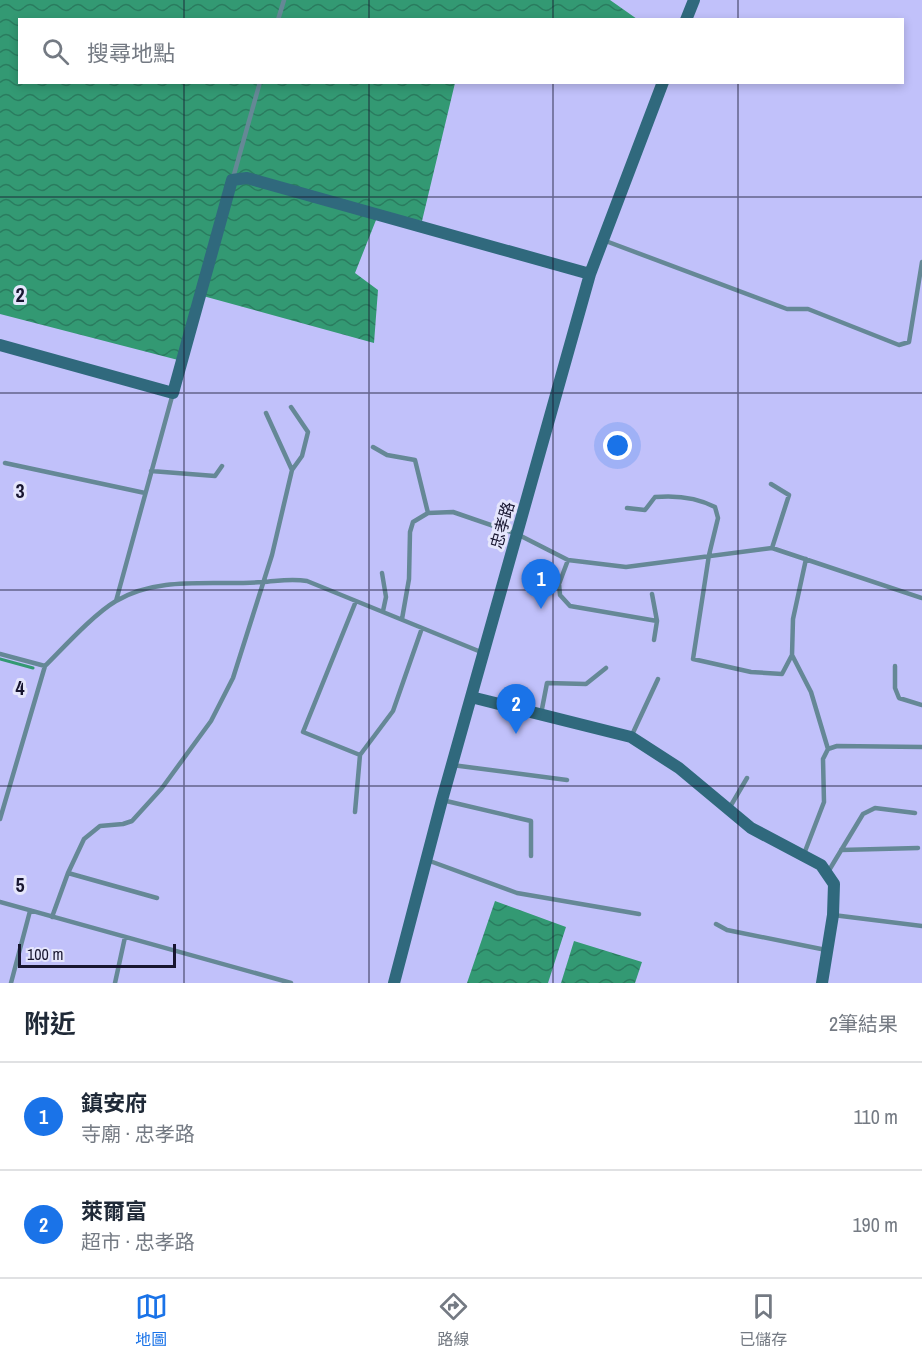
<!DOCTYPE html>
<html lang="zh-TW">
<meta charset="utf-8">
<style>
body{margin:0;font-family:"Archivo Narrow","Noto Sans TC",sans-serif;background:#f6f6f7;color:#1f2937}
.scale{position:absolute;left:18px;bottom:15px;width:158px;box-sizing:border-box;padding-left:6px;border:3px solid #181630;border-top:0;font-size:16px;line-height:21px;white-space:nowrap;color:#181630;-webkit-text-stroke:4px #e5e6fc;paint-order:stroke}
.you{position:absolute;left:618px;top:446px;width:21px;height:21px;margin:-15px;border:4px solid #fff;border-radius:50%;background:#1a73e8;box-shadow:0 0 0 9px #1a73e833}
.badge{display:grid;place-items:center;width:39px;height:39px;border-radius:50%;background:#1a73e8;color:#fff;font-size:20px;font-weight:700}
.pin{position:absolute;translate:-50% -50px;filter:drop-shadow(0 2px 3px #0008)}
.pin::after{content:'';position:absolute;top:32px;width:21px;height:18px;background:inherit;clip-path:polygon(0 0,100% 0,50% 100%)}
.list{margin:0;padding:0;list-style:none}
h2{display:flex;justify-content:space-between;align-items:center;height:78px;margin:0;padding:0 24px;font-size:26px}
h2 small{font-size:20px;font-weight:400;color:#747a83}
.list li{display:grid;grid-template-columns:39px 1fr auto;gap:18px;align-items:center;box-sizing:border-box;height:108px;padding:0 24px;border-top:2px solid #e0e1e3}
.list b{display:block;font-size:22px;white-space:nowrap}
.list p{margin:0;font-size:20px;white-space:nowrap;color:#747a83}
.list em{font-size:20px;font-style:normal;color:#747a83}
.icon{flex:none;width:33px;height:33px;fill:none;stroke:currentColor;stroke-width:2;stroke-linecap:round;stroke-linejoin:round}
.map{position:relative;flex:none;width:922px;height:983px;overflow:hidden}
.search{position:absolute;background:#fff;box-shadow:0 3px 9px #0003;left:18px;right:18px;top:18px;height:66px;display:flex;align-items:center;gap:15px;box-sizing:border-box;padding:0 21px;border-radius:0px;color:#747a83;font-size:22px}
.sheet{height:294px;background:#fff}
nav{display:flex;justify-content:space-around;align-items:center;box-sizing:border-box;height:84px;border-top:2px solid #e0e1e3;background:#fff;font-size:16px;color:#747a83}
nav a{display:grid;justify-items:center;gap:3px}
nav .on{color:#1a73e8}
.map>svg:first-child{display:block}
.water{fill:url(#water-waves)}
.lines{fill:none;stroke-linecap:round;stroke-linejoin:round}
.stream{stroke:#339973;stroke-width:3}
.lane{stroke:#658896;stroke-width:4.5}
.secondary{stroke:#30697d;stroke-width:12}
.grid{fill:none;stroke:#181630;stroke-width:1.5;stroke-opacity:0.55}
.labels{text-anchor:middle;stroke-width:6;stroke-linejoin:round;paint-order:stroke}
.street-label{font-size:16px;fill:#181630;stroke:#e5e6fc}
.grid-label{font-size:20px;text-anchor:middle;font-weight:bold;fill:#181630;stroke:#e5e6fc;stroke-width:6;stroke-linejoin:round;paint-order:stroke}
</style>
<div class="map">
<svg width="922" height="983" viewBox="0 0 922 983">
<defs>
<pattern id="water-waves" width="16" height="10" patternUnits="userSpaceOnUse" patternTransform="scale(1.5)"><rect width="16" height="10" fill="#339973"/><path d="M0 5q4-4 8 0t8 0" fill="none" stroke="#2a7c5f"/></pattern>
</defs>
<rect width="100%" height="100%" fill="#c1c1fa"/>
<!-- water -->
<path class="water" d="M0,0H610L637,19L20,20V82L455,83L422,221L378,215L355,273L378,290L374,343L203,296L182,361L0,314Z
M495,901L566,927L548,983H467Z
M574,941L642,962L635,983H561Z"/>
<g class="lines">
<!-- stream -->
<path class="stream" d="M0,659L33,668"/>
<!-- lane -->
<path class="lane" d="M278,20L284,0
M233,178L260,82
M603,240L787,309H808L899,345L909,342L922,262
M266,413L292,470
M373,447L387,455L415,460L428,513
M5,463L145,493
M151,471L215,476L222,466
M771,484L789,495L772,548
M627,508L645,510L655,497C677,495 696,497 715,507L718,518L709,555L693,659L751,672L782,674L792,655
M806,559L793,619L792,655L811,692L828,749
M568,560L559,584L560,595L570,606L657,621
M382,573L386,597L383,611
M652,594L657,621L654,640
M116,601L173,393
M356,601L303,732L360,755L393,711L422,628
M402,619L409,579L410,532L413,522L428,513L453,512L517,534L568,560L626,567L772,548L922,598
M0,654L45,666C64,647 94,614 116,601C159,575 215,586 262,582C278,581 291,578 307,581L481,652
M895,666V688L899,698L922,705
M541,714L547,683L586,684L606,668
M631,737L658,679
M452,765L567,780
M442,800L531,821V856
M730,807L747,778
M355,812L360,755
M0,819L45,666
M841,850L918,848
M804,854L824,802L823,759L828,749L837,746L922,747
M427,860L517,893L639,914
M828,872L863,814L875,808L915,813
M68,873L157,898
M0,902L291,983
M833,915L922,926
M52,917L68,873L84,839L100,826L123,824L132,821L162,788L211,721L233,678L272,555L292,470L302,456L308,432L291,407
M716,924L727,930L826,950
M11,983L30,911
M115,983L125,937"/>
<!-- secondary -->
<path class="secondary" d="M686,20L694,0
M0,345L173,393L232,180L247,178L590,274
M471,697L631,737L679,768L751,828L821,865L834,884L833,915L822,983
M394,983L442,800L590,274L663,82"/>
</g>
<!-- grid -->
<path class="grid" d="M184,0V20M369,0V20M553,0V20M738,0V20M184,82V983M369,82V983M553,82V983M738,82V983M0,197H922M0,393H922M0,590H922M0,786H922"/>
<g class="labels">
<!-- street labels -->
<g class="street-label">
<text transform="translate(502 525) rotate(-74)" y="6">忠孝路</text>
</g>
</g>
<g class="grid-label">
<text x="20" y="302">2</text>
<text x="20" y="498">3</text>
<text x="20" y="695">4</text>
<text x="20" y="892">5</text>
</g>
</svg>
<div class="scale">100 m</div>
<div class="you"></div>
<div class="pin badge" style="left:541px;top:609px">1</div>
<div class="pin badge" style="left:516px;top:734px">2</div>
<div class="search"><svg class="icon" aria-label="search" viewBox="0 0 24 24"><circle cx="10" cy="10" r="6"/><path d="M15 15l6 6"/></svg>搜尋地點</div>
</div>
<section class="sheet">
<h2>附近<small>2筆結果</small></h2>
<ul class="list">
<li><span class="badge">1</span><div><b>鎮安府</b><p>寺廟 · 忠孝路</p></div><em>110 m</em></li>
<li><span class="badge">2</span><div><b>萊爾富</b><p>超市 · 忠孝路</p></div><em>190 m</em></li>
</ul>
</section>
<nav>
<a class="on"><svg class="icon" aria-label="map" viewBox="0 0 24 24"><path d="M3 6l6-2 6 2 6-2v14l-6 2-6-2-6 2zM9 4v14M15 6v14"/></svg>地圖</a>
<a><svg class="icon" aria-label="directions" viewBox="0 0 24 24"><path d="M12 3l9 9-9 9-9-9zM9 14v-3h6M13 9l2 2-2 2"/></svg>路線</a>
<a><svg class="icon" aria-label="saved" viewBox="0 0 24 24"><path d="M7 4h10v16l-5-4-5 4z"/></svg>已儲存</a>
</nav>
